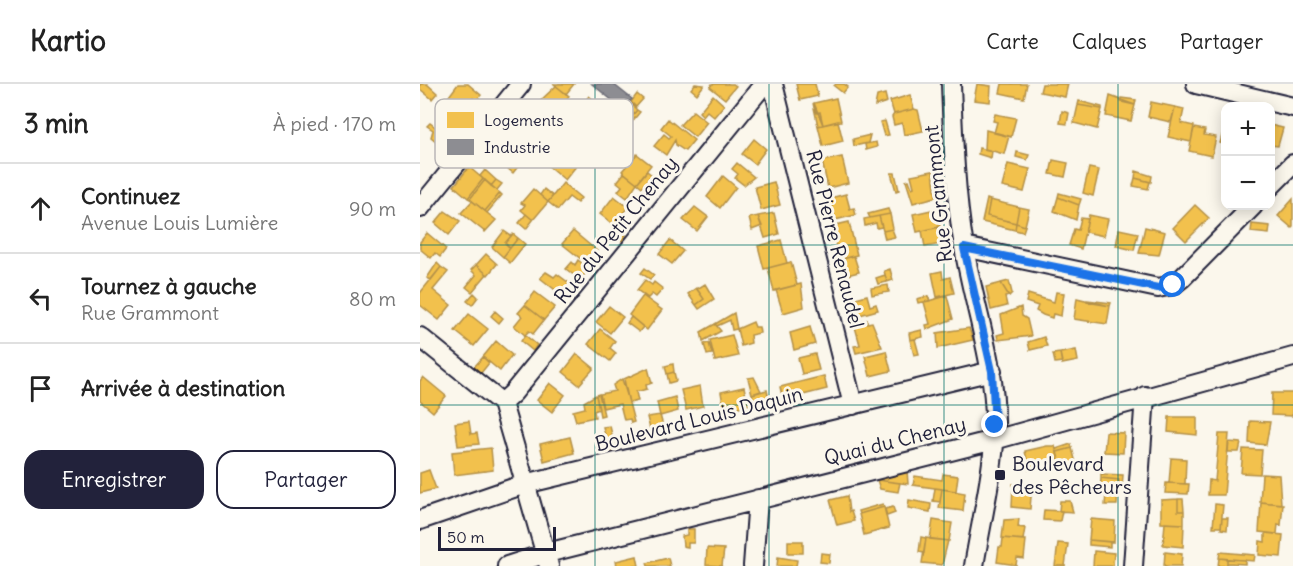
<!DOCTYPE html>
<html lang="fr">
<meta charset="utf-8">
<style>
body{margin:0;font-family:Delius,sans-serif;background:#f2f2f2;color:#222}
.controls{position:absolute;right:18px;top:18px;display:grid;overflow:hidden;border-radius:12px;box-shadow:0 3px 15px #0003}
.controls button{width:54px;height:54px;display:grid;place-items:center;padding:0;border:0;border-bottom:2px solid #e0e0e0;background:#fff;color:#222;font:30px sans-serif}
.scale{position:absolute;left:18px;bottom:15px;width:118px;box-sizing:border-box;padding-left:6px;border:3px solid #22223b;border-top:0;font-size:16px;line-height:21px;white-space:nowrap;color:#22223b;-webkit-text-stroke:4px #fbf7ec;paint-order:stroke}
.stop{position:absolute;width:18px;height:18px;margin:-14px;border:4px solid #1a73e8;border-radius:50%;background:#fff}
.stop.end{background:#1a73e8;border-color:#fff;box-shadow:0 2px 6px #0008}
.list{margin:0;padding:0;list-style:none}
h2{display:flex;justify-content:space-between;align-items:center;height:78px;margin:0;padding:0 24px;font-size:26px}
h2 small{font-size:20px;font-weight:400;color:#767676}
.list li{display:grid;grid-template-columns:39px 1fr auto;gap:18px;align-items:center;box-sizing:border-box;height:90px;padding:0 24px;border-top:2px solid #e0e0e0}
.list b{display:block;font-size:22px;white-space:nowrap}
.list p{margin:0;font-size:20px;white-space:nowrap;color:#767676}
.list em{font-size:20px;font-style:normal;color:#767676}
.actions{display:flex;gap:12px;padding:18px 24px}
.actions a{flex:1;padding:14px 0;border:2px solid #22223b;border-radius:18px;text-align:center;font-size:21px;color:#22223b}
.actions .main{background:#22223b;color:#fff}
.icon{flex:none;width:33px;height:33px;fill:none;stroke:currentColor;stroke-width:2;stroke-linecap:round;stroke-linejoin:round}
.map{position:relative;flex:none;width:873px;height:482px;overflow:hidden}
header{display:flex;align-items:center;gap:36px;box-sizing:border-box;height:84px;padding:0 30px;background:#fff;border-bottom:2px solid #e0e0e0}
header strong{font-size:28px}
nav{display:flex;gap:33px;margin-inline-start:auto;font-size:21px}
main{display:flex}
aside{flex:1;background:#fff}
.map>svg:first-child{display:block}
.homes{fill:#f2c14e;stroke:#b49148;stroke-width:1.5}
.industry{fill:#8d8d92;stroke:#6d6d78;stroke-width:1.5}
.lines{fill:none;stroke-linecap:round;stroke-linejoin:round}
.minor-casing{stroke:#22223b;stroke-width:22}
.minor{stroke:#fbf7ec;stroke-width:18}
.route{stroke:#1a73e8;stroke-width:8}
.grid{fill:none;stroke:#0f766e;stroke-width:1.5;stroke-opacity:0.55}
.poi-dot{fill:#22223b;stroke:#fbf7ec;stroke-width:2}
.labels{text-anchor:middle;stroke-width:6;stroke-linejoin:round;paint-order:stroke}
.street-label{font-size:20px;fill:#22223b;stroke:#fbf7ec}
.poi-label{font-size:20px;fill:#22223b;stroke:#fbf7ec;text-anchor:start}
.key{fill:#fbf7ec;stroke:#bab7b7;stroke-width:1.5}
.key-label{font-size:16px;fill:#22223b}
</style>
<header>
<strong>Kartio</strong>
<nav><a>Carte</a><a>Calques</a><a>Partager</a></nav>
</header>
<main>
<aside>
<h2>3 min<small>À pied · 170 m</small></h2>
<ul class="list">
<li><svg class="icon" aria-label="ahead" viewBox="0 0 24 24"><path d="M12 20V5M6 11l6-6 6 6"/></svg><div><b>Continuez</b><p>Avenue Louis Lumière</p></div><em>90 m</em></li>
<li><svg class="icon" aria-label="left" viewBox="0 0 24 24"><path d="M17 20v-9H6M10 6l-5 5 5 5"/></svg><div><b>Tournez à gauche</b><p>Rue Grammont</p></div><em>80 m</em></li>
<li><svg class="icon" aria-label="arrive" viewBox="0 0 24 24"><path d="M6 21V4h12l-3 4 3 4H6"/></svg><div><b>Arrivée à destination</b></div></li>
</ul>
<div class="actions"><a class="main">Enregistrer</a><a>Partager</a></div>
</aside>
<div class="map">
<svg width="873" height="482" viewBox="0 0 873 482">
<rect width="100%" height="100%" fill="#fbf7ec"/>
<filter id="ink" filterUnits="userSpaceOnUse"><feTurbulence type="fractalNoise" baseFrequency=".0167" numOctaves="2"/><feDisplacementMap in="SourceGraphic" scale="12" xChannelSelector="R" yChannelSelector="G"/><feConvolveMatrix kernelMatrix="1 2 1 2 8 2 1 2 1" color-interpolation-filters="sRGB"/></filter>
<g filter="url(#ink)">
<!-- homes -->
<path class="homes" d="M0,0H7L17,9L12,15L0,5Z
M38,0H48L61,11L56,17L53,14L44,24L29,12Z
M134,0H154L146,10Z
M275,0L284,1L277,10L271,5Z
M292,0H313L316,2L305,15L290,3Z
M376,0H395L398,12L380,16Z
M416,0H424L428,3L423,9L414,2Z
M557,0L571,2L570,18L554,16Z
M582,0H607L604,14L580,9Z
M622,0H648L645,13L620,8Z
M136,2L149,12L134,31L119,18Z
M217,10L223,15L216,23L211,18Z
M465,10L467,18L455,22L457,12Z
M293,11L304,21L294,33L287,27L283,32L279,28Z
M490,11L494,25L474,30L470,17Z
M169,12L186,27L178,36L161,22Z
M690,12L715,21L711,37L686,32Z
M416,14L421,37L403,41L394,19Z
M701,14L716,16L715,21L701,18Z
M659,17L682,23V25L658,21Z
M209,18L217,26L202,44L208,49L202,56L188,44Z
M731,18L755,23L751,38L728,33Z
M393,19L397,29L400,28L403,41L398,42Z
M658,21L682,25L677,45L654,39Z
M755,23L764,25L761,39L774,42L771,58L748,53Z
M494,25L498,26L503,47L484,51L482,39L474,41L472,33L474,30Z
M217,26L220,28L206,45L208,49L202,44Z
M273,27L287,38L275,53L260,41Z
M642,27L649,29L647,40L640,39Z
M575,30L596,34L591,53L574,49L577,38L573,37Z
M27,33L40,44L34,55L27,57L23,63L11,53L13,46L7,42L10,39L18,45L17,41Z
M248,35L274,56L265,67L256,61L255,56L246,71L234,62L244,50L249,54L251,52L241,44Z
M418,37L423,57L403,62L398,42Z
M465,37L469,51L464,52L460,38Z
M806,38V61L800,59Z
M850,41L863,44L858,62L850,61Z
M774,44L785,46L784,51L796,53L792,72L769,67Z
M566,46L589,52L584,70L565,65Z
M450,51L448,59L434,62L433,55Z
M334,55L346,65L335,80L322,70Z
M456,58L457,63L446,66L445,60Z
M132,60L157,81L145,96L120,75Z
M86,62L103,76L93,89L75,74Z
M559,64L572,67L571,74L558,70Z
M597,68L609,71L607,76L596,73Z
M217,70L231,81L217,99L202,87Z
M422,73L428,99L408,104L402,77Z
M633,76L648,79L645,93L630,90Z
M317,79L334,93L324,101L315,94L318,90L312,85Z
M588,80L610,85L604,108L582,103Z
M49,83L63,95L48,114L34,102Z
M669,84L679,86L673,112L663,109Z
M65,86L76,96L71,102L60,92Z
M227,87L232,91L222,103L217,99Z
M513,87L516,113L493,119L486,97L489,96L492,104L494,103L491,91Z
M716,87L732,92L731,98L715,94Z
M204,89L217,99L207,114L198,107L202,102L197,98Z
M471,89H475L479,106L476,107Z
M303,92L316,103L300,124L287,113Z
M715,94L730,98L728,105L713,102Z
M63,95L65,96L50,115L48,114Z
M65,96L80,109L65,127L50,115Z
M76,96L82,100L77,106L71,102Z
M354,98L360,121L341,126L335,103Z
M143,99L161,114L157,119L149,113L138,126L128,118Z
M113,105L128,118L113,136L101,126L105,121L101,119Z
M124,105L133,112L128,118L120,111Z
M80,109L82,111L67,129L65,127Z
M639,109L661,115L659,121L638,113Z
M426,110L430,125L434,124L436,131L415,136L410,114Z
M194,112L208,123L194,141L180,130Z
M638,113L659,121L656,136L634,127Z
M567,115L570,116L567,132L596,139L595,146L562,138Z
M873,115V143L872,144L858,132Z
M570,116L599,123L596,139L567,132Z
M52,117L76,136L65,148L41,129Z
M775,121L789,134L766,157L753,144Z
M275,123L288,133L277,147L263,136Z
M599,123L609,125L605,142L596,139Z
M468,125L470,130L450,134L448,130Z
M516,125L520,143L497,148L493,130Z
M25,127L40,137L29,151L15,139Z
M354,129L359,150L345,154L338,132Z
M106,130L113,136L106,145L99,139Z
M470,130L473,145L463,147L459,132Z
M669,131L688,135L684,152L665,148Z
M338,132L342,142L332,146L329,134Z
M459,132L462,143L457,144L456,139L445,142L444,135Z
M661,134L668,135L661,165L649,161L654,145L658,146Z
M429,138L437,171L421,175L410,146L412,142Z
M596,139L605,142L603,148L595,146Z
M832,140L850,142L849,150L831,148Z
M196,143L206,151L202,157L192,148Z
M518,143L522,160L505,163L502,147Z
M725,143L745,148L739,171L719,169Z
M472,145L475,153L465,155L463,147Z
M699,145L718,149L714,166L696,162Z
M84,147L91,152L85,159L90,164L83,173L72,163Z
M153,147L177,167L166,179L142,160Z
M7,149L26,165L20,173L15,169L11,174L0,165V158Z
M93,150L98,154L90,164L85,159Z
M98,154L105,160L90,179L83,173Z
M250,156L263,167L252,180L239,170Z
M361,156L367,179L344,185L338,162Z
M66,170L77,180L68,191L56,181Z
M434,172L439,188L423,192L419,176Z
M158,176L169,185L160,196L146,185L152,178L155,181Z
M371,178L377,201L354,207L348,184Z
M17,179L21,183L11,196L7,194Z
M56,181L67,190L52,208L46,203L56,191L51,186Z
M21,183L28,188L13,206L31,221L19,236L0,221V209Z
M225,184L234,191L230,195L221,189Z
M470,185L473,196L467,198L464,187Z
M522,187L523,195L530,193L534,209L517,213L512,189Z
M126,188L134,193L137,190L149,199L143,212L120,194Z
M465,191L467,198L458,200L456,194Z
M225,196L232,201L234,198L243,205L236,213L232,210L228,214L217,206Z
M589,197L592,209L589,212L581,199Z
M581,199L589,212L585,213L587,222L571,226L566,203Z
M285,200L294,215L279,225L276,221L284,215L277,205Z
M381,200L384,223L363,229L356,206Z
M468,201L469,208L452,211L451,204Z
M276,204L284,215L276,221L268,210Z
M115,208L135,223L124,236L105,221Z
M636,208L644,209L641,232L633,230L632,234L623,231L616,227L618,222L606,218L608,210L634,218Z
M54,209L58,213L52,221L47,217Z
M447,211L450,222L456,220L458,226L436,232L432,215Z
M223,212L242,226L227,246L209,231Z
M508,212L510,217L498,219L497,215Z
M527,212L533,235L507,245L506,241L510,240L504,218Z
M657,214L690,222L687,240L654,235Z
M667,216L691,219L690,222L667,218Z
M105,221L124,236L113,250L109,247L105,251L94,242L102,232L98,229Z
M189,222L203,233L190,249L176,238Z
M601,223L602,232L607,235L611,252L578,256L577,251L584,249L581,231Z
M75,227L83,234L79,239L71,232Z
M314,229L317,245L312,246L310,236L297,242L295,240Z
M49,230L68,245L54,262L35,247Z
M211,233L223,243L219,248L207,239Z
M447,236V239L452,238L462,263L436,269L434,262L440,261L434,239Z
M333,238L335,243H339L340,249L330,251L331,259L321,262L317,245Z
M295,240L301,247L283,257L281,248Z
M390,243L395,260L374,266L370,249Z
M549,244L553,256L518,264L517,249Z
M180,245L195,257L190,264L196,269L190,277L168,260Z
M502,246L503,253L490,256L489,249Z
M105,251L117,261L113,267L101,257Z
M312,251L318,272L295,277L290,256Z
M624,253L627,262L610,266L608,258Z
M495,255L499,270L494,271L490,256Z
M76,257L92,271L80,287L63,273Z
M289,259L292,270L287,271L284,260Z
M656,266L658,277L642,280L640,269Z
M466,267L471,287L450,292L445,272Z
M640,269L642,278L635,279L633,270Z
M157,270L174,284L159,301L143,288Z
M395,270L399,286L382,290L378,274Z
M63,273L69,279L61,289L54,283Z
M253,280L254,288L247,290L245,282Z
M228,284L232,299L226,301L227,305L216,308L218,317L209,319L204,295Z
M254,288L256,297L249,299L247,290Z
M404,292L407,305L363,316L360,303Z
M3,293L26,312L13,328L0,317V297Z
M334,293L341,307L332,310L328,294Z
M202,295L207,311L214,338L211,339L210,335L204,336L200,320L183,324L180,310L195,307L193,301Z
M130,299L145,311L132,328L117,316Z
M280,302L283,322L266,326L261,306Z
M324,303L328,321L304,326L301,308Z
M347,306L350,319L335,323L332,310Z
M852,309H873L872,332L851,331Z
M179,310L184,331L180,332L176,311Z
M176,311L179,325L174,327L175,333L156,337L153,327L165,324L164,318Z
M255,313L258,327L240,332L237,318Z
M240,331L243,342L230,345L227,333Z
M749,333H777V351L748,348Z
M49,337L51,350L57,349L59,360L38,362L35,339Z
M830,337L850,338L846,361L829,359Z
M190,342L196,368L189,369L183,343Z
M686,348L704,349L703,369L684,368Z
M799,350H809L804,411H788L789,396L795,397Z
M150,353L154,369L124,377L120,360Z
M186,356L189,369L183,371L181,358Z
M809,358L821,359L819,368H808Z
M651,360L652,364L637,368L636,365Z
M627,362H635L640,380L609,386L605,367Z
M71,364L73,386L34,391L32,368Z
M652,364L657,383L642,387L637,368Z
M823,365L842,366L840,390L821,389Z
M751,374L766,375L765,400L749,399Z
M9,386L16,405L0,409V389Z
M487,386L488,400L457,396V393Z
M523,390L538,392L536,407L493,401L495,392L522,396Z
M681,390L703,391L702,404L699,403V396L681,394Z
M842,390L859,391L861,420L840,418Z
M681,394L699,396L697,421H685L686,410H680Z
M457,396L480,399L478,408L460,405Z
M746,399L769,400L768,410L745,409Z
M593,400L612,401L610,425L592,423Z
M515,404L522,405L520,418L513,417Z
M522,405L545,409L543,427L519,424Z
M427,412L429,428L431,427L434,437L417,441L410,416Z
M758,415H763L764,427H758Z
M758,415V427H764V440L741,439V416Z
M489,416L511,420L510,428L488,424Z
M640,417H650L653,428L639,427Z
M841,418L863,420L861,441L858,440L857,450L839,448Z
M463,420L464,423L439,430L438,427Z
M795,420L803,421L801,443H793Z
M464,423L469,444L444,451L439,430Z
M473,423L475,429L467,432L465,425Z
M624,426L642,427L640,437L623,436Z
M802,434H808L807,446L801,445Z
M599,435L598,443L605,444L603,456L582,454L584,436Z
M671,435L695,437L694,458L669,456Z
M513,436L532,439L529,457L510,455Z
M745,439L764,440L763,463L743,461Z
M267,445H274V459H268V463L263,462L262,452L267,451Z
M845,449L863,451L861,473L839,471L840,457L845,458Z
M501,453L506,454L504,469L499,468Z
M506,454L528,457L522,481L502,479Z
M583,454L606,456L604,475L597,474L596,481L577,478L579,463H582Z
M669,456L690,458V463L669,461Z
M368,457H383V469H368Z
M638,459L648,460L645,482H635Z
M287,464L304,465L302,482L286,481Z
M674,467L694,469L693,482H673Z
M745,468L762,470L761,482H744Z
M800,468L835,471L834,477L799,474Z
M401,469L410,470L409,479L400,478Z
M217,472L219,482H197L196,477Z
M358,473L377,476L376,482H357Z
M248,474L250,482H228L227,479Z
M799,474L807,475V482H798Z
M807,475L825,476V480L807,479Z"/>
<!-- industry -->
<path class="industry" d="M172,0H193L212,15L203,25Z"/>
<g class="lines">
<!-- minor casing -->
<g class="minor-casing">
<path id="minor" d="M353,0L433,321
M531,0C533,54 535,110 544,163C554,224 576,281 575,342C574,386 561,438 554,482
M776,0L873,23
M850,103L873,80
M0,124L101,0
M544,163L738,204L753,201L762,194L833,122
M0,253L82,319L129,482
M82,319L93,309L344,0
M0,436L105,400L572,287
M87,482L127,469L574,356L873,273
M333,482L338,415
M713,482L725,312"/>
</g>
<!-- minor -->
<use href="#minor" class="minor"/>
</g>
</g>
<g class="lines" filter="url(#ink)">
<!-- route -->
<path class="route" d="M575,341L572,287L544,164L738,204L753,201"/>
</g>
<!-- grid -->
<path class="grid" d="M175,0V482M349,0V482M524,0V482M698,0V482M0,161H873M0,321H873"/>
<!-- markers -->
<rect class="poi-dot" x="574" y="385" width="12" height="12" rx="3"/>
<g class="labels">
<!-- street labels -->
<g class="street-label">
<text transform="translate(518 110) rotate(-96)" y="7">Rue Grammont</text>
<text transform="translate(196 146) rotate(-51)" y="7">Rue du Petit Chenay</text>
<text transform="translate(415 155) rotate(76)" y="7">Rue Pierre Renaudel</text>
<text transform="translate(279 335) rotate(-14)" y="7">Boulevard Louis Daquin</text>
<text transform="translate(475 357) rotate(-14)" y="7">Quai du Chenay</text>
</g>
<!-- poi labels -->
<g class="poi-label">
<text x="592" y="387">Boulevard<tspan x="592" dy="23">des Pêcheurs</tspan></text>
</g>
</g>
<!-- legend -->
<rect x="15" y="15" width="198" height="69" rx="9" class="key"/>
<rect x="27" y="28" width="27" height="16" fill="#f2c14e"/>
<rect x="27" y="55" width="27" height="16" fill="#8d8d92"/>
<g class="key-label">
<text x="64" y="42">Logements</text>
<text x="64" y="69">Industrie</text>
</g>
</svg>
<div class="controls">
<button>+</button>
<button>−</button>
</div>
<div class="scale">50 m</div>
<div class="stop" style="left:753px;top:201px"></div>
<div class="stop end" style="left:575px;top:341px"></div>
</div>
</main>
